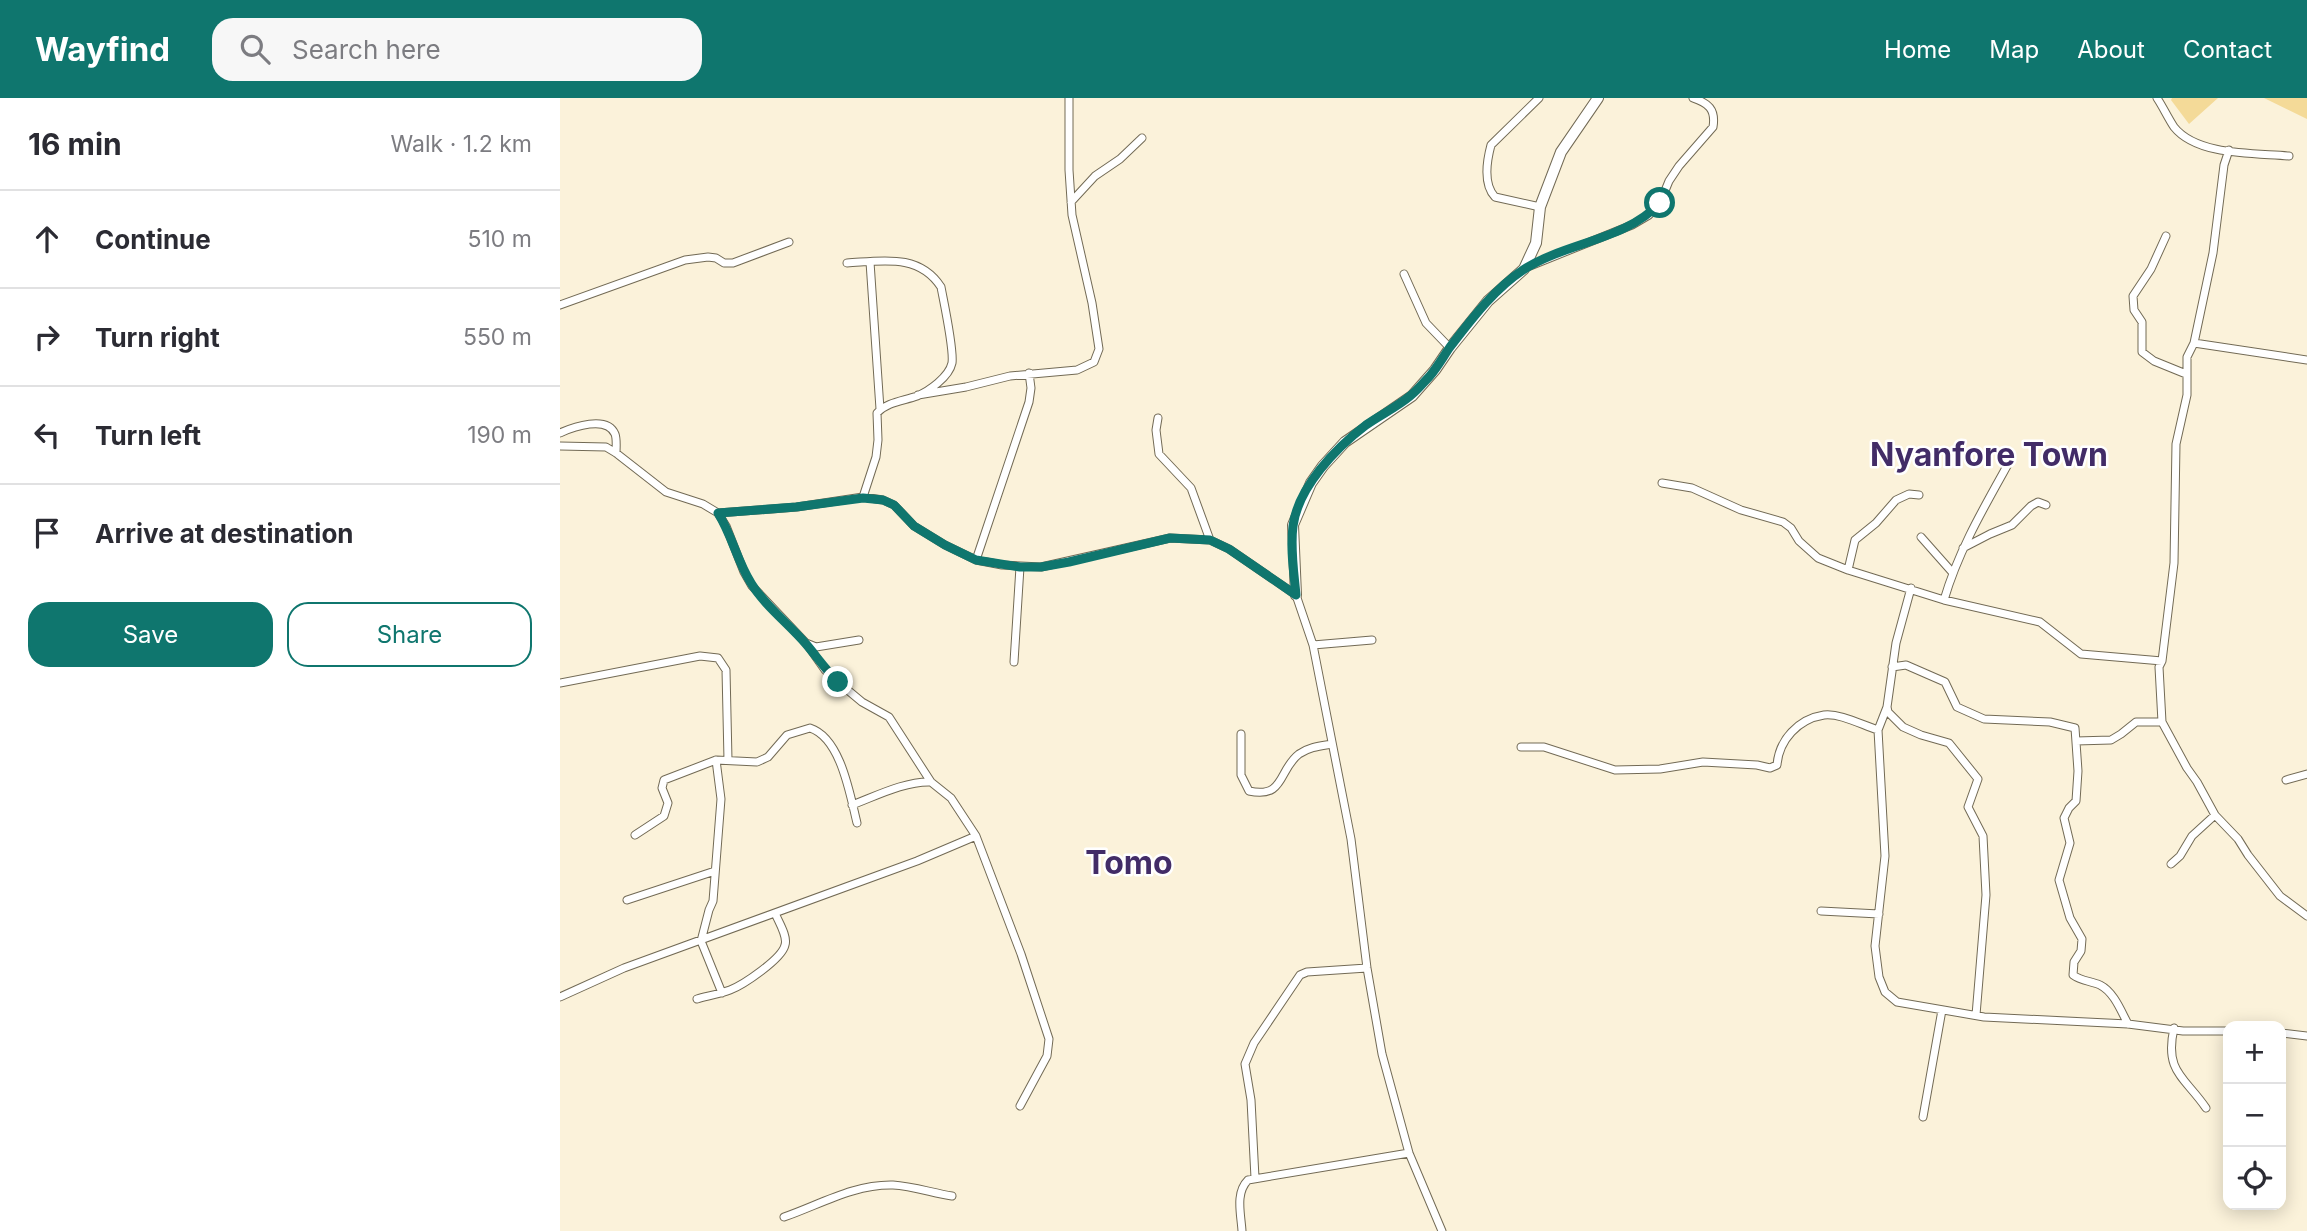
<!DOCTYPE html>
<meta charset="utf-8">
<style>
body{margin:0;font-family:Inter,sans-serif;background:#f7f7f7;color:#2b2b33}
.controls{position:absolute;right:21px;bottom:21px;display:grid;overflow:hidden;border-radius:14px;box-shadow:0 4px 18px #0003}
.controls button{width:63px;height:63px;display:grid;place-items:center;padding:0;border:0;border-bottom:2px solid #e1e1e2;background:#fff;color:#2b2b33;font:35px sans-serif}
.stop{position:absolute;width:21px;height:21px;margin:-16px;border:5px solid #0f766e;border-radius:50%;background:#fff}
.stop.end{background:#0f766e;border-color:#fff;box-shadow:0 2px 7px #0008}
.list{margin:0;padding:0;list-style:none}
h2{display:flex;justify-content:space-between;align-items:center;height:91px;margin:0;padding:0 28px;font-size:30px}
h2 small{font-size:23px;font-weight:400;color:#7c7c81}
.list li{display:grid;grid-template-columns:46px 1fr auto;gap:21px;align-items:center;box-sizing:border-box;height:98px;padding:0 28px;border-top:2px solid #e1e1e2}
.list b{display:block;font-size:26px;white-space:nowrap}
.list em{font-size:23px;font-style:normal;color:#7c7c81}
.actions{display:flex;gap:14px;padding:21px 28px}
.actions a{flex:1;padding:16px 0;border:2px solid #0f766e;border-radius:21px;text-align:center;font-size:24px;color:#0f766e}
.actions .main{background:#0f766e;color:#fff}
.icon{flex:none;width:38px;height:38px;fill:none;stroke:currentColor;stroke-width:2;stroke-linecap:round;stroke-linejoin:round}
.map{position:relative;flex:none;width:1747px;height:1133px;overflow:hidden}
header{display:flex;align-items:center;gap:42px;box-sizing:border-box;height:98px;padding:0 35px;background:#0f766e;color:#fff}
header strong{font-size:33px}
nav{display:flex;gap:38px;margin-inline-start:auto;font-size:24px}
.search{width:490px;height:63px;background:#f7f7f7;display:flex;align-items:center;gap:18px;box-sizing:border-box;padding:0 24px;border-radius:21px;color:#7c7c81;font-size:26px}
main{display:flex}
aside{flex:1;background:#fff}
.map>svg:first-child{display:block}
.green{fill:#f4da98}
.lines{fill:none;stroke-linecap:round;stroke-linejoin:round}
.street-casing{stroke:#726a55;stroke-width:9}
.secondary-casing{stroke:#726a55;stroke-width:12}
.street{stroke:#fff;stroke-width:7}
.secondary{stroke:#fff;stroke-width:10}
.route{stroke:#0f766e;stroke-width:9}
.labels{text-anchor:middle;stroke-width:5;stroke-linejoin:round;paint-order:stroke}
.district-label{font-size:32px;font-weight:bold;fill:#422c67;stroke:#fff}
</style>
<header>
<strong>Wayfind</strong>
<div class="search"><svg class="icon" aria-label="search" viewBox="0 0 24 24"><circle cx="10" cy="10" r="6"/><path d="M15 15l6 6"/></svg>Search here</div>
<nav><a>Home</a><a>Map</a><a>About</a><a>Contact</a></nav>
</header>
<main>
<aside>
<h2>16 min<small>Walk · 1.2 km</small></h2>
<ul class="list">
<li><svg class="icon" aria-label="ahead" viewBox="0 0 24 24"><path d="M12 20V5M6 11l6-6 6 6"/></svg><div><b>Continue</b></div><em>510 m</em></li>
<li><svg class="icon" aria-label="right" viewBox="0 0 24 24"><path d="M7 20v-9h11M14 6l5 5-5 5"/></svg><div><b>Turn right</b></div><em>550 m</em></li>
<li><svg class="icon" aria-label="left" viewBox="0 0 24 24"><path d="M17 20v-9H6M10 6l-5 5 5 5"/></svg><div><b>Turn left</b></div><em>190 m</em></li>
<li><svg class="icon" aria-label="arrive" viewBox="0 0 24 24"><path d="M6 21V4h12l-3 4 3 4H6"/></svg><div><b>Arrive at destination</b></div></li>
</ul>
<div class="actions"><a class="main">Save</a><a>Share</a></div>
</aside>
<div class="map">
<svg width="1747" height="1133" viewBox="0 0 1747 1133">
<rect width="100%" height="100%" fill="#fbf2da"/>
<!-- green -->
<path class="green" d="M1612,0H1658L1629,26L1611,2Z
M1704,0H1747V21Z"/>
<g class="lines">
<!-- street casing -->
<g class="street-casing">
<path id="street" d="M979,0L931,47C927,62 923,86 935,99L980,109
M1597,0C1603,9 1608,20 1614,29C1637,58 1695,55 1729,58
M511,104L535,78L560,61L582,40
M1606,138L1591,171L1573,198L1574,212L1582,224V254L1594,263L1626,276
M310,164L320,311
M287,165C322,163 359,155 381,189C384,205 394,251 392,265C389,279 369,293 357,298C343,303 327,304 317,315L318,342L316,359L303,399
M965,170L1072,127L1089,117L1100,105L1109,83L1119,68L1153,29C1156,11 1148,5 1133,0
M844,176L866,225L890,250
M0,207L125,162L148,159L156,160L164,165H173L229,144
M1634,245L1747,262
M358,297L406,289L450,278L517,272L534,264L539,251L532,205L512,117L509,72V0
M598,320L596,332L599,356L631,390L650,442
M0,335C13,329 47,317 55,336C57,341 56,350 56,355
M0,348L46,349L56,355L106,394L143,406L158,415L237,409L303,399L323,402L334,407L354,428L385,447L416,462L442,467L481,469L610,440L650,442L669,451L736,497L753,547L791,741L807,870L822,956L849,1055L882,1133
M1102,385L1132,390L1181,412L1223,424L1231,430L1239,443L1258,460L1288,472L1384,502L1480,524L1521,556L1602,563L1599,569L1602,624L1627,670L1637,684L1655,717L1678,741L1688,757L1720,798L1747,818
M158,415L166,428L184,474L192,488L246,545L265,572L278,584L302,604L329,619L371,684L391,700L416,738L461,856L489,941L487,958L460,1008
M1361,439L1392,474
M1403,450L1430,436L1452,427L1471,408L1478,404L1486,407
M416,462L469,304L471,290L469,275
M1288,472L1295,442L1316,425L1336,402L1349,396L1359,397
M1351,490L1336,545L1327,609L1318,632L1325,758L1315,848L1319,879L1325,894L1337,904L1424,919L1568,926L1623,933H1668
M1384,502C1398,454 1423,411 1447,368
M246,545L256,549L299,542
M753,547L812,542
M1602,563L1614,465L1616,346L1627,297V259L1634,245L1653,155L1664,67L1669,52
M454,564L460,469
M1332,569L1346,567L1385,584L1397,609L1424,621L1490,624L1515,630L1518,673L1516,703L1509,710L1504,720L1510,745L1499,782L1510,820L1522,841L1521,853L1514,864L1513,877C1521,883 1531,883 1540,887C1554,894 1561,913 1568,926
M0,585L140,558L158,560L166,572L168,662
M1327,609L1328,614L1343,629L1361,637L1389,645L1418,681L1408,709L1423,738L1426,797L1416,917
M681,636V677L689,693C725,701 718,672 739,656C749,649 760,648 772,646
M1516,643L1551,642L1561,636L1576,624H1602
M961,649H984L1055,672L1100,671L1143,664L1197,667L1210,670L1217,667C1219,642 1238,621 1264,617C1280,615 1302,627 1318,632
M156,662L161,701L153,803L149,812L141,843L162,895
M1726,682L1747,676
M292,707C316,698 345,683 371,684
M75,737L104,718L108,705L102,690L104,682L156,662L197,664L208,659L227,637L250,630C281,640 290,697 297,725
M1611,766L1620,758L1632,738L1655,717
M67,802L155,773
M1261,813L1319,816
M0,899L64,870L357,763L416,738
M137,901C148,898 159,896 170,892C183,887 222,861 225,847C228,838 218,823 215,815
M1614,930C1604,974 1625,979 1646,1010
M1721,935L1747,938
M1363,1019L1382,912
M695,1080L691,1002L685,966L694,945L740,877L747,874L807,870
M224,1119C259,1107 294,1086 333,1087C352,1088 373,1095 392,1098
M682,1133C681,1116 675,1095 688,1082L849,1055"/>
</g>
<!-- secondary casing -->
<g class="secondary-casing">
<path id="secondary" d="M736,497L733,427L751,385L763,368L785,344L852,298L875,272L890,250L928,203L964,171L976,145L980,109L1001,54L1038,0"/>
</g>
<!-- street -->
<use href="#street" class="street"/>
<!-- secondary -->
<use href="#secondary" class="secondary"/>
</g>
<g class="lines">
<!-- route -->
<path class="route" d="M278,584C266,572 257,559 246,546C229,526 204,507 191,485C177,463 172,437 158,415L236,409L303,400L323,402L334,407L354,428L385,447L416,462L460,469H481L509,464L610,440L650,442L669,451L736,497C734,475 730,451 733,428C738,389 776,350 806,327C820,317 837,309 850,298C857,293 863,285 869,279C877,270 883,259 890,249C911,222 934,191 963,172C1006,144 1064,143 1100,105"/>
</g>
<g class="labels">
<!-- district labels -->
<g class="district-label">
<text x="1429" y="368">Nyanfore Town</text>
<text x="569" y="776">Tomo</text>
</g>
</g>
</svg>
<div class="controls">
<button>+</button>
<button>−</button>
<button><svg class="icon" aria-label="locate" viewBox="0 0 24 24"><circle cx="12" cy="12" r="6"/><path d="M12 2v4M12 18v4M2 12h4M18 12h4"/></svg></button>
</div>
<div class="stop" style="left:1100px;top:105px"></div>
<div class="stop end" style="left:278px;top:584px"></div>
</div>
</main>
